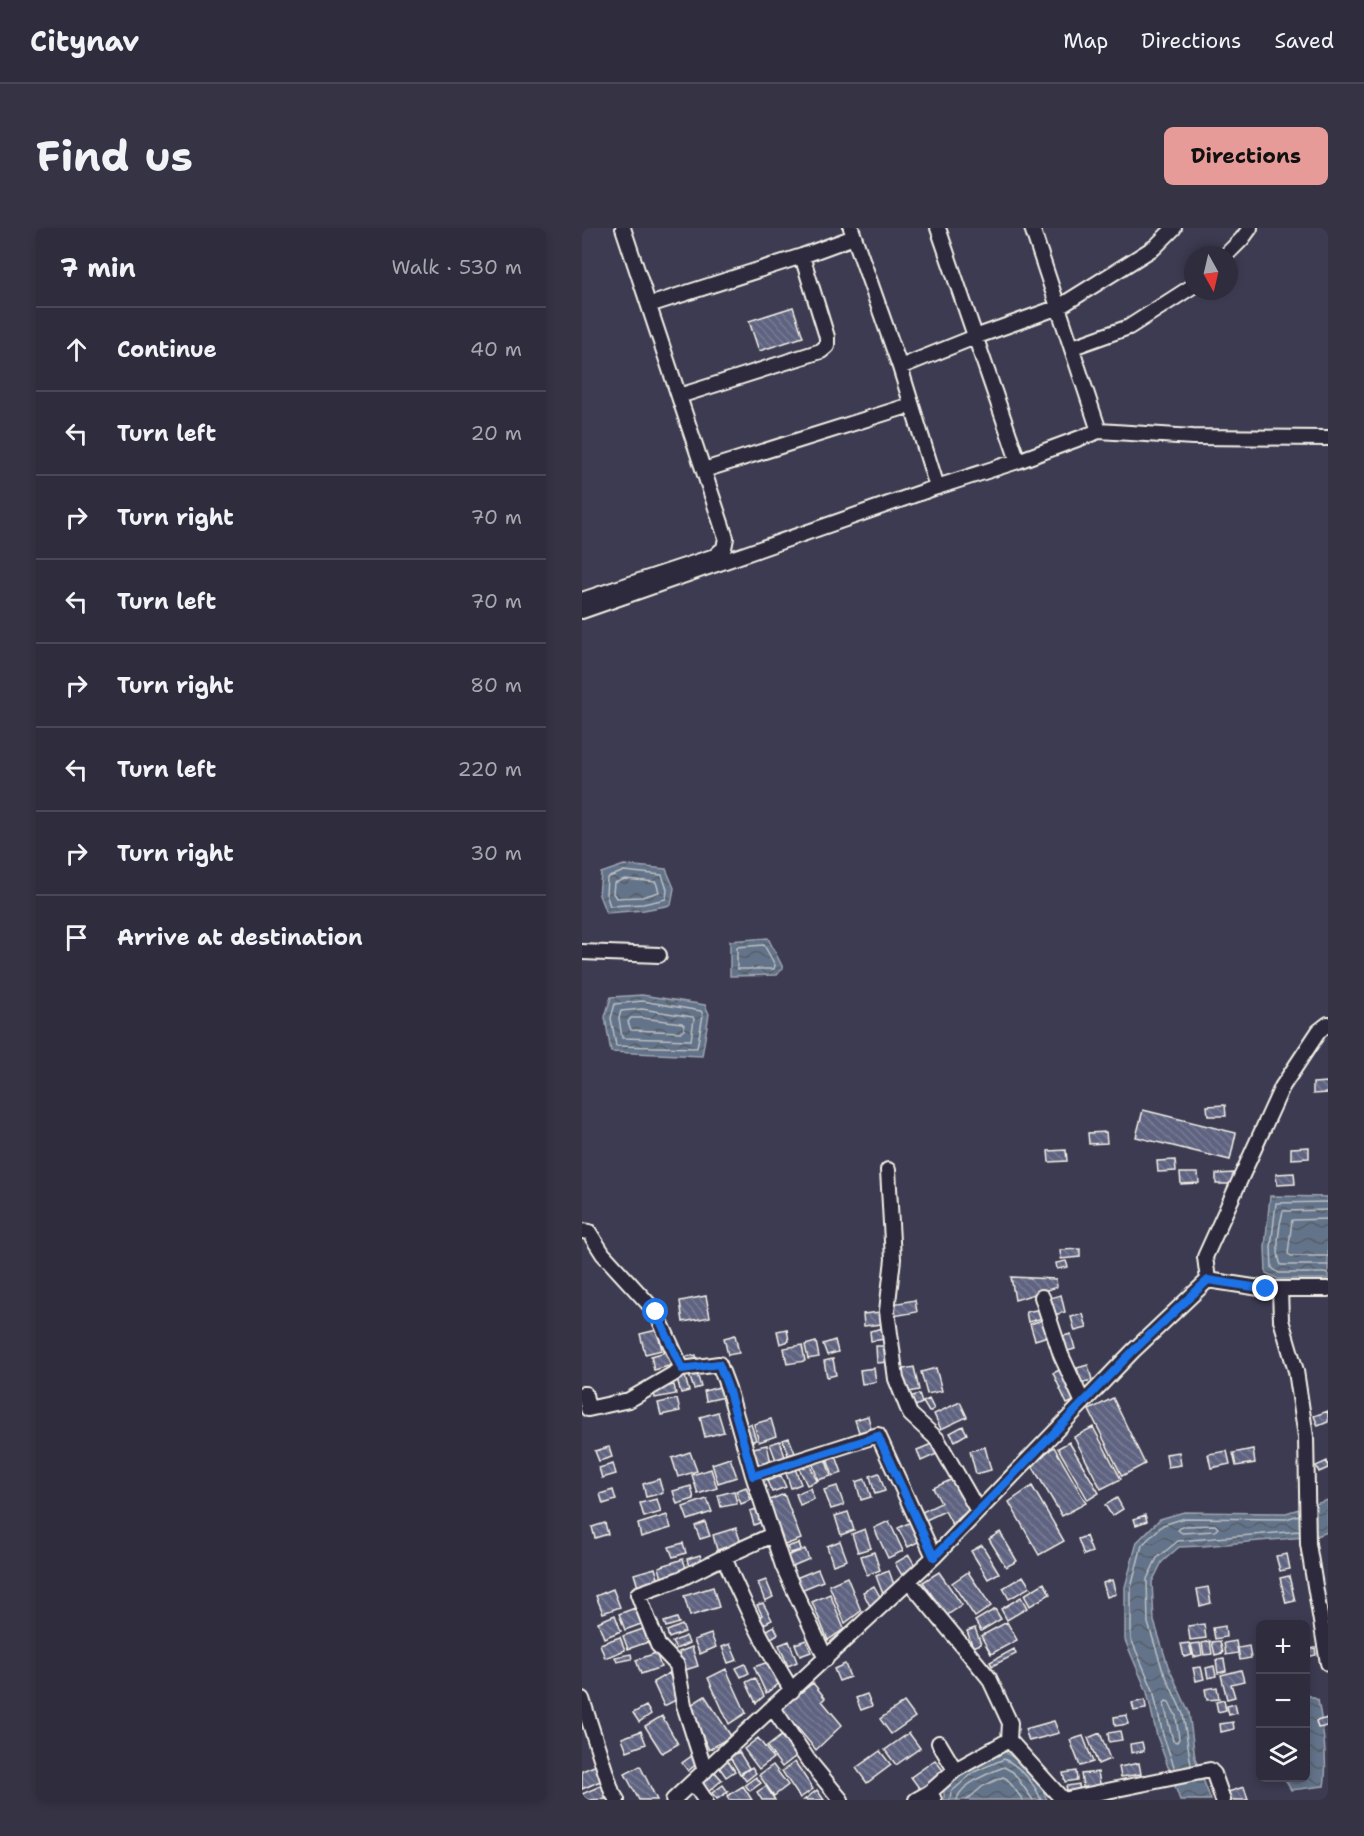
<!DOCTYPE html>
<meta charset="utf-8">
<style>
body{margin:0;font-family:"Shantell Sans",sans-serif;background:#363444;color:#f1f3f6}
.controls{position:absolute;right:18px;bottom:18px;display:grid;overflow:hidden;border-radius:9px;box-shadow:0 3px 9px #0003}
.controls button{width:54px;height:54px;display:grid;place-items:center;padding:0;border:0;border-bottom:2px solid #494857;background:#2e2c3d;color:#f1f3f6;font:30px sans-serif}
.compass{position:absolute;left:602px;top:18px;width:54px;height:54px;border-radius:50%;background:#2e2c3d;box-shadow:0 3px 9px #0003;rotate:172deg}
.stop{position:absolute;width:18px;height:18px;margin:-14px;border:4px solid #1a73e8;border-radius:50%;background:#fff}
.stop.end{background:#1a73e8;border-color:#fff;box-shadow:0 2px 6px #0008}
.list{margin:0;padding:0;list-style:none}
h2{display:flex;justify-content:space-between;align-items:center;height:78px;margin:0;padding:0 24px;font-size:26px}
h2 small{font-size:20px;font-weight:400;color:#a7a7b0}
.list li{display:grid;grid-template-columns:39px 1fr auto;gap:18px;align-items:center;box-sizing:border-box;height:84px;padding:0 24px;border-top:2px solid #494857}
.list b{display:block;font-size:22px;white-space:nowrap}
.list em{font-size:20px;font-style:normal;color:#a7a7b0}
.icon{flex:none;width:33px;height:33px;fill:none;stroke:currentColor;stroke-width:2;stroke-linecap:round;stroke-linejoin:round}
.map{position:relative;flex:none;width:746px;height:1572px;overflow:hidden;border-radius:9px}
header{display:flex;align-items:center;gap:36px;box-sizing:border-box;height:84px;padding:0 30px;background:#2e2c3d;border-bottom:2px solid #494857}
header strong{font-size:28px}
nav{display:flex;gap:33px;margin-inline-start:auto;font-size:21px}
.intro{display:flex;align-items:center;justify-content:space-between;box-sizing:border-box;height:144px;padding:0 36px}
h1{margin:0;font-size:42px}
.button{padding:15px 27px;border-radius:9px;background:#e69b98;color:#111;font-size:21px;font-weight:700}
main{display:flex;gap:36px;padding:0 36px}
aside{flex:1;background:#2e2c3d;border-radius:9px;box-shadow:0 3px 9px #0003}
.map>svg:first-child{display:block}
.water{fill:url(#water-waves);stroke:#9ea5b0;stroke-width:1.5}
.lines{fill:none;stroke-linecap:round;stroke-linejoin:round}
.shore{stroke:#babfc2;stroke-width:1.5}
.building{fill:url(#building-back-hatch);stroke:#f4f1e8;stroke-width:1.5}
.minor-casing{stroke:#f4f1e8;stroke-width:18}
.minor{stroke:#2f2a3d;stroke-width:14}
.route{stroke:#1a73e8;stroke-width:8}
</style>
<header>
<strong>Citynav</strong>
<nav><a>Map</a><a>Directions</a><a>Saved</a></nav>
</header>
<div class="intro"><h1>Find us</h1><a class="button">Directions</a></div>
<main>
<aside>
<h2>7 min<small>Walk · 530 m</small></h2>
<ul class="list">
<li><svg class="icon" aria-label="ahead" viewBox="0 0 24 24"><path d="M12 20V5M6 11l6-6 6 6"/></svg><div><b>Continue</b></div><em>40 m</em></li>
<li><svg class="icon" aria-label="left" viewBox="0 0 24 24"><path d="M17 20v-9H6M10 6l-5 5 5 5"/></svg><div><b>Turn left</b></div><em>20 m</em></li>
<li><svg class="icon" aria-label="right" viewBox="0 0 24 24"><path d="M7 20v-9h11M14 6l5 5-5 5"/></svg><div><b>Turn right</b></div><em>70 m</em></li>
<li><svg class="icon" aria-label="left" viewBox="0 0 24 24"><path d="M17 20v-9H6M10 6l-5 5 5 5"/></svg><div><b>Turn left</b></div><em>70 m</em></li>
<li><svg class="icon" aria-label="right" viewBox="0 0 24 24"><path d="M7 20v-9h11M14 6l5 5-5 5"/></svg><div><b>Turn right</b></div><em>80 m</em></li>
<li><svg class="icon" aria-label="left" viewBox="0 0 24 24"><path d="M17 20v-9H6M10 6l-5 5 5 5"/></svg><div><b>Turn left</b></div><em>220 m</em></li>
<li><svg class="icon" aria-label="right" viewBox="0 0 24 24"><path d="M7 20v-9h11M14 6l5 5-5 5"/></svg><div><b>Turn right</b></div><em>30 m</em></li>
<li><svg class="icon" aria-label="arrive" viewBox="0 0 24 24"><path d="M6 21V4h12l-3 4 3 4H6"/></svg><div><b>Arrive at destination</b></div></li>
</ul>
</aside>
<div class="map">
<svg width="746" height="1572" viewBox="0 0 746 1572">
<defs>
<pattern id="water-waves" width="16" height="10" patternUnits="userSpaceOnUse" patternTransform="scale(1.5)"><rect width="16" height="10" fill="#64738a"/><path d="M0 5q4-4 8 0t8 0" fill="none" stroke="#565e68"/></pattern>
<pattern id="building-back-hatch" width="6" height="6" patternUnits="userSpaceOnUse" patternTransform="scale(1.5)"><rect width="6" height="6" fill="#5f6481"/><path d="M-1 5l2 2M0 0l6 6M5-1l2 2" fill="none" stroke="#777b93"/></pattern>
</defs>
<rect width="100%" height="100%" fill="#3d3b51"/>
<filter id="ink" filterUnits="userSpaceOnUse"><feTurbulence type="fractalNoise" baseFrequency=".0167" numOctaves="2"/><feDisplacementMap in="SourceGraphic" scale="12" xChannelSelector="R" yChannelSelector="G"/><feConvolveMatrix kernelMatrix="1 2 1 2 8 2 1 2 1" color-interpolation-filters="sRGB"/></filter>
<g filter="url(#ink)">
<!-- water -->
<path class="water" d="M42,637L84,641L92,660L89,677L62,682L24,685L17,667L19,645Z
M186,710L201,740L195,747L148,748V713Z
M60,767L123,777L127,786L120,828L29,824L23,789L29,769Z
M688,968L746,969V1051H696L684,1045L683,1019Z
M746,1272V1304L734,1308L621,1318L597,1319L580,1334L570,1354L572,1393L586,1438L607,1484L613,1530L629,1572H598L575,1508L565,1464L543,1412V1359L555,1314L578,1291L602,1284L704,1285Z
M724,1466L736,1472C741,1496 746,1537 742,1558L709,1562L702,1550H724Z
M423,1524C441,1535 458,1551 465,1572H362V1562L389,1539Z"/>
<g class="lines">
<!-- shore -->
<path class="shore" d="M42,643L80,647L85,661L84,671L61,676L28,678L24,666L25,650Z
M43,651L74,654L77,664L60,669L34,670L31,665L32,655Z
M182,717L193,737L192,741H155V719Z
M60,773L119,783L121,787L115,820L34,818L29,790L33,776Z
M60,781L111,789L112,791L109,812L40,810L37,790L39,783Z
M49,790H60L100,795L102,797V802L99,804L49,802L46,794Z
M746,974L694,975L689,1019L690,1040L697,1045H746
M746,982L701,983C697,997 693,1024 699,1037H746
M746,991L710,992L706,1026L709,1028H746
M633,1297L636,1300L633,1303L600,1305L596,1302L598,1300L604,1298Z
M584,1473L587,1474L594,1488L597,1511L595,1514L591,1513L582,1476Z
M609,1537L601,1486L580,1440L566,1395L565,1351L575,1330L596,1313L718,1303
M593,1541L581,1507L571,1462L549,1411V1360L560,1317L581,1297L603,1290L704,1291L717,1287
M368,1572L369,1564L392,1544L422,1531C438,1538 453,1556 459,1572
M375,1572C377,1557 409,1544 422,1539L431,1544L451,1572
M385,1572L401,1558L421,1549L425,1551L441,1572"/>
</g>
<!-- building -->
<path class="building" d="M211,79L221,109L177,123L167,93Z
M746,854V865L731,866V855Z
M643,877L644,888H626L625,878Z
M561,882L654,905L648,932L554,909Z
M524,904L525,915L507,916L506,905Z
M727,919V930L709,931V920Z
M484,922L485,933L467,934L466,923Z
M593,932L594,943L576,944L575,933Z
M598,945H616L617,955L599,956Z
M652,945L653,956H634V946Z
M712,945L713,956L695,957L694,946Z
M498,1021V1029L479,1031L478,1022Z
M484,1033L486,1039L475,1041L474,1035Z
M429,1049L474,1051L475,1059L433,1072Z
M479,1067L483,1084L472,1087L468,1070Z
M124,1068L128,1089L101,1094L98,1073Z
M333,1072L335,1084L312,1088L310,1076Z
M459,1081L461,1090L446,1094L444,1084Z
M298,1084L300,1096L282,1098L281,1086Z
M501,1086L505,1100L493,1103L489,1089Z
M464,1091L469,1107L453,1112L448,1096Z
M301,1100L303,1111L289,1113L288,1103Z
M205,1101L207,1113L198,1116L195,1103Z
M75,1102L80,1122L63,1126L58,1106Z
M489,1106L493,1121L482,1124L478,1109Z
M153,1107L157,1125L146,1127L142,1110Z
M253,1112L256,1124L245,1127L241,1116Z
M234,1114L237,1129L226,1131L223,1117Z
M220,1117L223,1133L205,1136L202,1120Z
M294,1118H305L306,1134L295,1135Z
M87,1123L91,1137L72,1142L69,1128Z
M114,1127L116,1134L103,1136L102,1129Z
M251,1131L254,1147L245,1149L242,1133Z
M506,1137L510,1152L499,1155L495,1140Z
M332,1139L337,1162L322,1165L316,1142Z
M292,1140L294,1154L280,1156L278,1142Z
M354,1140L360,1163L345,1166L339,1144Z
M480,1141L494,1172L485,1176L471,1145Z
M114,1142L119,1159L112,1161L106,1144Z
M102,1145L107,1163L99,1165L94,1147Z
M92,1157L94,1166L73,1170L71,1161Z
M141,1158L143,1169L124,1173L122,1163Z
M337,1166L340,1175L331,1179L328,1169Z
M531,1170L563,1236L540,1248L507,1182Z
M95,1171L98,1183L79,1187L76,1175Z
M347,1171L352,1181L347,1184L341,1174Z
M378,1174L385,1189L359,1201L352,1186Z
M746,1183V1194L736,1198L732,1188Z
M136,1184L142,1204L123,1209L118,1189Z
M286,1188L289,1201L277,1204L273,1192Z
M189,1191L194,1208L177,1214L172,1196Z
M169,1196L174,1212L168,1214L162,1198Z
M381,1198L385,1206L373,1213L368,1205Z
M511,1199L539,1251L519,1261L492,1209Z
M207,1210L213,1225L206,1227L201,1212Z
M198,1213L204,1232L195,1235L188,1216Z
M487,1214L517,1265L506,1272L476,1220Z
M352,1215L357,1225L339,1233L335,1222Z
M185,1217L189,1235L175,1238L171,1220Z
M27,1219L30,1229L17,1233L13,1223Z
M403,1219L409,1242L394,1246L388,1223Z
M472,1219L504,1275L480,1288L449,1236Z
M671,1221L673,1235L654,1238L651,1225Z
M645,1223L648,1236L629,1240L626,1226Z
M108,1224L115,1243L96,1249L90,1230Z
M597,1224L599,1237L586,1239L584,1226Z
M254,1228L260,1245L251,1248L245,1231Z
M148,1230L155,1249L136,1255L130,1236Z
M243,1230L249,1248L236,1252L230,1234Z
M226,1233L235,1253L225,1257L216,1238Z
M745,1233L746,1240L737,1244L734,1238Z
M31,1236L34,1246L20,1250L17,1240Z
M212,1238L219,1256L209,1260L203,1242Z
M129,1241L135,1260L116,1266L110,1247Z
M297,1245L303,1263L293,1266L288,1248Z
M199,1248L204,1259L190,1264L185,1253Z
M375,1249L389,1280L370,1296L363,1283L344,1292L340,1284L359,1275L351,1260Z
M77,1251L81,1265L64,1269L61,1256Z
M283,1251L289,1269L279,1272L274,1254Z
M109,1258L112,1271L95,1276L91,1263Z
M255,1258L262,1277L249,1281L242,1262Z
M450,1258L482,1313L457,1327L427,1274Z
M164,1259L169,1272L159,1276L154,1263Z
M228,1260L232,1271L218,1277L214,1266Z
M31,1262L34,1272L21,1276L18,1266Z
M152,1263L155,1276L139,1279L136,1267Z
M202,1266L219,1311L200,1318L183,1274Z
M535,1270L541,1281L530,1288L523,1277Z
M75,1271L79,1284L62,1289L58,1275Z
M125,1271L130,1284L106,1292L101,1279Z
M178,1280L182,1293L172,1297L168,1283Z
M266,1284L272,1302L259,1307L253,1288Z
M85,1287L89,1300L59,1309L56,1296Z
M563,1287L565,1293L554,1297L552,1291Z
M307,1293L321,1323L306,1330L292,1300Z
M331,1293L340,1312L326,1319L316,1300Z
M123,1294L128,1308L118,1311L113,1298Z
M23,1295L26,1306L13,1310L10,1299Z
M154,1300L159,1315L135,1322L131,1307Z
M283,1301L289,1320L276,1324L270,1306Z
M418,1304L435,1333L424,1339L407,1311Z
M504,1308L510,1324L502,1327L496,1311Z
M258,1313L265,1332L251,1337L245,1318Z
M101,1315L104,1325L91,1329L87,1319Z
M217,1315L219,1322L208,1325L205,1319Z
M400,1317L417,1345L406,1351L389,1323Z
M223,1321L227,1331L206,1340L202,1329Z
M292,1324L298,1342L285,1347L279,1328Z
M705,1326L708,1341L698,1343L694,1328Z
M118,1327L121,1337L108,1342L105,1331Z
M327,1327L335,1341L321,1349L313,1335Z
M101,1331L105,1343L80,1351L77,1339Z
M73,1340L77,1353L56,1359L52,1346Z
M236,1341L241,1353L219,1362L214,1350Z
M307,1343L314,1362L301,1366L294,1348Z
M357,1344L380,1377L364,1388L341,1354Z
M386,1344L409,1378L393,1389L370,1355Z
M441,1348L448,1359L427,1371L421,1360Z
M707,1348L713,1373L704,1375L698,1350Z
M265,1349L279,1383L263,1395L247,1357Z
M184,1352L191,1369L183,1373L176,1355Z
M530,1352L534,1366L525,1369L521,1355Z
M462,1355L468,1366L448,1378L442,1367Z
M292,1358L300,1372L288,1378L281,1364Z
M131,1359L137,1379L108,1388L102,1368Z
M626,1359L629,1375L618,1378L615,1361Z
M31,1361L38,1379L21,1385L14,1368Z
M248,1366L262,1401L246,1412L230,1374Z
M439,1369L445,1380L425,1392L419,1381Z
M181,1375L190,1392L176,1399L173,1391L180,1387L175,1377Z
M53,1380L59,1396L43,1402L37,1386Z
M413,1381L419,1391L399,1403L393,1393Z
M33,1387L39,1403L22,1410L16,1394Z
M95,1390L97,1395L84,1399L82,1394Z
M425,1394L435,1412L409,1426L399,1408Z
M622,1396L624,1410L608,1412L606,1398Z
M100,1397L103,1404L87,1410L85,1403Z
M192,1398L196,1406L184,1413L180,1405Z
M643,1398L644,1409L633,1411L631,1400Z
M393,1400L399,1416L391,1419L385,1403Z
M61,1401L66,1414L46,1421L41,1408Z
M129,1406L134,1419L118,1426L112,1412Z
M104,1408L107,1415L94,1421L90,1414Z
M38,1409L43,1422L23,1430L18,1416Z
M224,1412L229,1424L218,1428L213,1416Z
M207,1413L215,1434L206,1438L197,1417Z
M628,1413L630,1426L622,1427L620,1415Z
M638,1413L641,1425L633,1427L630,1414Z
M654,1413L656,1425L644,1427L642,1415Z
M607,1415L610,1427L602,1429L599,1416Z
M618,1415L620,1427L612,1429L609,1416Z
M148,1416L155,1432L146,1435L140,1419Z
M667,1418L669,1430L658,1432L656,1420Z
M110,1419L116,1438L103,1442L97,1424Z
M733,1420L734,1427L724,1429V1422Z
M432,1421L434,1426L410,1438L408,1434Z
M74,1425L79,1439L59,1446L54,1432Z
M49,1426L50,1431L35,1434L33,1429Z
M642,1431L644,1443L636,1445L634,1432Z
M189,1433L198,1455L184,1465L172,1439Z
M163,1436L167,1445L159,1449L154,1440Z
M263,1436L268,1449L257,1453L252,1441Z
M632,1438L634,1448L626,1450L624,1440Z
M619,1439L622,1451L614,1453L611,1440Z
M144,1441L164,1485L147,1496L126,1450Z
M659,1442L662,1453L649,1456L653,1469L645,1471L639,1447Z
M87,1445L98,1470L82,1478L71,1454Z
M173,1450L182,1468L174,1475L164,1454Z
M231,1455L243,1470L240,1473L260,1497L234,1522L199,1480Z
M635,1459L637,1471L625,1472L623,1461Z
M285,1466L290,1478L279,1482L274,1470Z
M123,1468L149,1508L127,1522L107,1478Z
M563,1472L564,1481L552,1483L550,1475Z
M642,1472L644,1482L636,1484L634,1474Z
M322,1474L333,1489L309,1506L298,1491Z
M653,1476L655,1485L647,1487L645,1478Z
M64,1478L69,1486L57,1494L51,1485Z
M545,1487L546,1496L533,1498L532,1489Z
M80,1488L96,1516L80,1525L63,1498Z
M746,1490V1498L736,1500L734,1493Z
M472,1493L477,1505L447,1513L443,1501Z
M651,1494L652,1501L639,1504L638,1496Z
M59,1503L64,1516L45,1523L40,1510Z
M538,1503L540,1512L527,1514L526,1505Z
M327,1505L338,1520L314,1537L303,1522Z
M518,1505L528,1531L516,1536L506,1510Z
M199,1508L214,1528L200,1539L185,1519Z
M501,1508L511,1534L498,1538L488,1512Z
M176,1510L191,1530L177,1541L162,1521Z
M560,1514L562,1523L549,1525L548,1516Z
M298,1523L309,1537L285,1555L274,1540Z
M157,1524L167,1540L158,1546L148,1529Z
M111,1527L117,1534L106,1543L100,1535Z
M142,1527L153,1543L144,1549L133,1533Z
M353,1532L364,1546L340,1564L329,1549Z
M213,1534L231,1561L218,1570L200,1543Z
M557,1535L559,1546L539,1549L537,1539Z
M17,1536L23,1551L0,1561V1543Z
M191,1537L206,1557L192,1568L177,1547Z
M58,1538L75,1572H57L43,1546Z
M170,1539L174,1545L164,1553L159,1546Z
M494,1543L495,1552L483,1554L481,1545Z
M133,1544L140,1552L125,1565L118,1557Z
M516,1544L519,1561L502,1564L499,1546Z
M174,1549L179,1555L168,1563L163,1557Z
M23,1556L29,1571L0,1572V1566Z
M497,1556L498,1564L486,1566L484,1558Z
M141,1557L146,1564L135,1571L130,1565Z
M161,1558L170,1572H147L145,1568Z
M184,1558L193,1572H180L175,1564Z
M662,1559L666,1572H649L646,1564Z
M235,1562L242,1572H222Z"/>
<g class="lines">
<!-- minor casing -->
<g class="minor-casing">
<path id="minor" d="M269,0L318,139L355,259
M356,0L436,233
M644,27L660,11L668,0
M67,77L220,28L272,9
M491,119L547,99L611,58
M318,139L393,109L477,79L573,19L592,0
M97,168L239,123L245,118V109L220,28
M517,203L611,209L746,210
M122,242L329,177
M0,372L133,328L142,320L144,310L41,0
M0,383L355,259L436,233L517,203L450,0
M0,724L77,727
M306,942L311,1031L305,1083L314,1151L328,1186L355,1211L396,1283
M0,1003L7,1004L21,1026L74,1084L100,1141L137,1136L146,1160L171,1247L296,1207L352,1329
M626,1052L684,1061H746
M698,1061L699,1092L714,1143L724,1209L726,1316L746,1435
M460,1069L479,1127L501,1175
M0,1166H3L6,1181L47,1172L100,1141
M171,1247L201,1338L244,1431
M190,1307L142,1329C161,1376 184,1420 210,1463
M327,1353L407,1450L428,1495L427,1512L481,1572L628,1542L632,1546L641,1572
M0,1471L30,1564L35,1572
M191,1480L226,1532L259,1572
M357,1515L373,1542
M123,1543L102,1477L95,1437L76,1417L56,1366L98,1351L142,1329
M111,1554L123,1572
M91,1572L352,1329L551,1123L626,1052L623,1029L700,859L737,803L746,796
M334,1572L348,1564
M352,1572L348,1564L373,1542L427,1512"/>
</g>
<!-- minor -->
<use href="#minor" class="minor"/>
</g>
</g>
<g class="lines" filter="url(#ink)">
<!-- route -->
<path class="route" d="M74,1084L100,1141L137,1136L146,1160L171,1248L296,1208L352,1329L551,1123L626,1052L684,1061"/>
</g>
</svg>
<div class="controls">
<button>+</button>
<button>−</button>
<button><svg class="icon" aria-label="layers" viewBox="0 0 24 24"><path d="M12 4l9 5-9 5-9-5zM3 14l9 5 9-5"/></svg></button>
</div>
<svg class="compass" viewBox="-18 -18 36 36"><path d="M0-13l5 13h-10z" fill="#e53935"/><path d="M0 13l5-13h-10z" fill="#a7a7b0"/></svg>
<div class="stop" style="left:74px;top:1084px"></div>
<div class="stop end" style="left:684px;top:1061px"></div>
</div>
</main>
